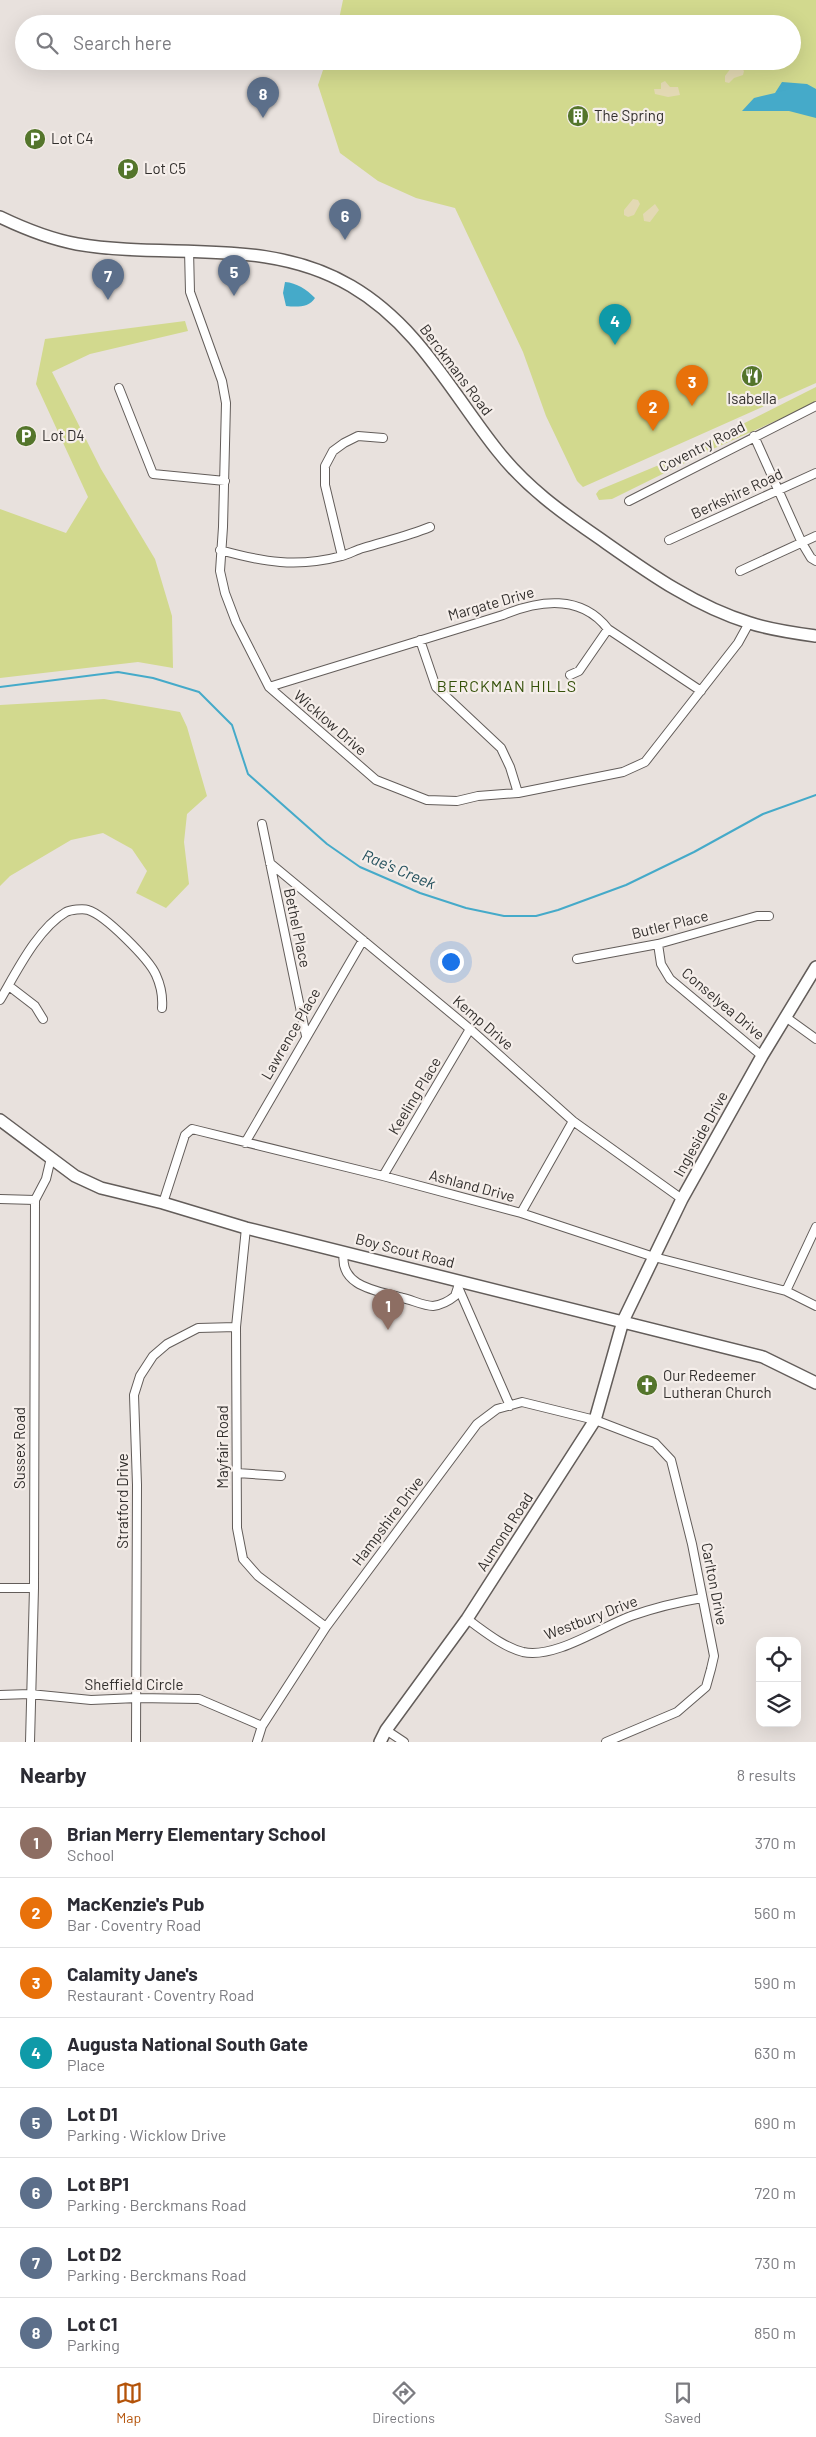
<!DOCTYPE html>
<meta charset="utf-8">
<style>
body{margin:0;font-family:Barlow,sans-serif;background:#f2f2f3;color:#2b2b33}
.controls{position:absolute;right:15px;bottom:15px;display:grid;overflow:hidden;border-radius:10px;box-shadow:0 5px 20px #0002}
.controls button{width:45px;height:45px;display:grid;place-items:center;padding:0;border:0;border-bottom:1px solid #e1e1e2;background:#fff;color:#2b2b33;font:25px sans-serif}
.you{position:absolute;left:450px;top:961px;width:18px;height:18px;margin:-12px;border:4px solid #fff;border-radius:50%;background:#1a73e8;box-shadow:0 0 0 8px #1a73e833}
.badge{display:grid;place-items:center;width:32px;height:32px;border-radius:50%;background:#b45309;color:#fff;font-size:16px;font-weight:700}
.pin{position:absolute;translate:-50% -41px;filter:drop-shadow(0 1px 2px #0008)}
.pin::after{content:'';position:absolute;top:26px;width:18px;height:15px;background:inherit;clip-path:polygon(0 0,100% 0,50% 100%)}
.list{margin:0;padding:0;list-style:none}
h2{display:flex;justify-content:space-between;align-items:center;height:65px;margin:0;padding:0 20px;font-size:21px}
h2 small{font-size:16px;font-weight:400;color:#7c7c81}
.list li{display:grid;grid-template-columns:32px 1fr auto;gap:15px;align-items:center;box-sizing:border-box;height:70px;padding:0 20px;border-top:1px solid #e1e1e2}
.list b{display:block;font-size:19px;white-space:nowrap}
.list p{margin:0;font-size:16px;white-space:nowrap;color:#7c7c81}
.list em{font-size:16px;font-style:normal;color:#7c7c81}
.icon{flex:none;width:28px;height:28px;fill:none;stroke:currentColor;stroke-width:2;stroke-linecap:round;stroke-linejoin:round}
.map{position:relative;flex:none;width:816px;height:1742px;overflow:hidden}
.search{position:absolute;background:#fff;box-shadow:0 5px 20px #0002;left:15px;right:15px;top:15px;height:55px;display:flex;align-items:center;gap:12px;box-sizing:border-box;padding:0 18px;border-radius:28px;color:#7c7c81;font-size:19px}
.sheet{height:625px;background:#fff}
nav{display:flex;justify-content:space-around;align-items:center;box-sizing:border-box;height:70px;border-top:1px solid #e1e1e2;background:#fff;font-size:14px;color:#7c7c81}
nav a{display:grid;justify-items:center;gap:2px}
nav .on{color:#b45309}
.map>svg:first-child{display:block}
.green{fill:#d2d98e}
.sand{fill:#e3d9b4}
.water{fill:#45aac9}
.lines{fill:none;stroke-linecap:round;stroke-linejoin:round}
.stream{stroke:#45aac9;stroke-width:2}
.street-casing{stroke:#635d5a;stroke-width:10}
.secondary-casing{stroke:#635d5a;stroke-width:14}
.street{stroke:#fff;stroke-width:8}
.secondary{stroke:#fff;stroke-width:11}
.labels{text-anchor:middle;stroke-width:4.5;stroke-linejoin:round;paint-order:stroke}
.poi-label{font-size:15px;fill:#322f2d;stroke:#f5eeea;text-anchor:start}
.street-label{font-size:15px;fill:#322f2d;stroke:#f5eeea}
.neighbourhood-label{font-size:16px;letter-spacing:1px;fill:#35510a;stroke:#f5eeea}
.water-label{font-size:16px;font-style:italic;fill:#25515e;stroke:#f5eeea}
</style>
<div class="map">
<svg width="816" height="1742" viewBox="0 0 816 1742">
<rect width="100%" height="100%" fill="#e8e1dd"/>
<!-- green -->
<path class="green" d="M343,0H816V383L583,487L577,481L546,416L523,352L455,208L416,198L378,181L340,153L318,85L326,61H792V24H338Z
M185,321L188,331L90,354L52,372L101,469L155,559L172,616L173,668L138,662L0,678V509L66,533L88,497L36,384L45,339Z
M816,387V403L715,448L612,499L599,500L596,494L599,490L671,460Z
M104,699L180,712L187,727L207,796L187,814L184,842L189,884L166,908L136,893L147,871L132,849L103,833L71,840L10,876L0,886V705Z"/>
<!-- sand -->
<path class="sand" d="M740,67L744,71L743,75L734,78L729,83L725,82V76L731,68Z
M665,81L670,87H678L680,95L668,97L655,94L654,89H661V83Z
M633,199L638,200L640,204L634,215L628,217L624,215V210Z
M655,204L659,210L650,222L644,221L643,214Z"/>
<!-- water -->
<path class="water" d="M782,82L807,84L816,89V118L789,111H742L754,98L775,93Z
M285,282C297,283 306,289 315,298C309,308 296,307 286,306L283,293Z"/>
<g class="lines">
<!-- stream -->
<path class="stream" d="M0,687L118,672L153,678L199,692L232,725L248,774L327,844L360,867L420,893L466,908L504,916H536L558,910L626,885L694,852L763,814L816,795"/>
<!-- street casing -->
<g class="street-casing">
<path id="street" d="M189,250L190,292L222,381L226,403L223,527L220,571L225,593L236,622L269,687L376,780L427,800L457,801L478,796L518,793L623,772L645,762L738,643L749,623
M119,388L153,474L225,481
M754,436L802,543L811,558L816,561
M629,501L816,406
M669,540L816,473
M220,550C263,562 297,568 342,556C349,554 356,550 363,548C386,541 408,536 430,527
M342,556L325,485V466L333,451L344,443L358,436L383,438
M740,571L816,536
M420,640L436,687L501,748L510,767L518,793
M570,675L579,671L608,629
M269,687L503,615C539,600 581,594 608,629L701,691
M262,824L306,1036
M270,863L470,1029L573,1121L682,1199
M658,944L661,964L670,979L762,1056
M577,959L658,944L757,916H769
M9,986L35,1006L43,1019
M0,1000C16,973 37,929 66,912C70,910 83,908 88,910C105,915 149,959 156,975C161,986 163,996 162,1008
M787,1018L816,1039
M245,1143L363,940
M383,1176L470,1029
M0,1199L35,1200
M163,1203L185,1135L192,1129L383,1176L521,1213L654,1257L786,1291L816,1306
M521,1213L573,1121
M246,1228L236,1327L237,1528L243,1559L258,1576L326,1627
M344,1252C338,1287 378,1291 403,1298C412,1300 424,1306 433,1306C441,1305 449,1301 455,1296L460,1281
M458,1287L510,1406
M786,1291L816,1227
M237,1473L281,1476
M0,1588H34
M467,1619C484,1631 503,1647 523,1652C555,1659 601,1627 631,1616C654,1608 678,1602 702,1598
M0,1695L30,1694L91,1700L137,1698L199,1699L262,1726
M386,1730L404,1742
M30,1742L34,1588L35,1200L46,1179L51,1158
M136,1742L137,1485L134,1395L140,1376L153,1356L167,1344L198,1328L236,1327
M257,1742L262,1726L326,1627L477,1424L497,1409L522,1402L595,1420L655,1443L671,1460L692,1544L714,1656L711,1669L706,1687L677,1712L606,1742"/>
</g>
<!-- secondary casing -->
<g class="secondary-casing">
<path id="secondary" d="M0,217C25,229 50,239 77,244C170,260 266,236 351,286C418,325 451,392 497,450C526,487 561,512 599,538C646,571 694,606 750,623C771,630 794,633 816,636
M0,1120L75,1176L101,1188L163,1203L246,1228L763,1357L816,1383
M380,1742L386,1730L467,1619L595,1420L623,1321L682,1199L762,1056L816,967"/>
</g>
<!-- street -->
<use href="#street" class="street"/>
<!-- secondary -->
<use href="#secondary" class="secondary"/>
</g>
<!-- icons -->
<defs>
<g id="building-disc" transform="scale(1.125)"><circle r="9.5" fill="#54752b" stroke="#f5eeea"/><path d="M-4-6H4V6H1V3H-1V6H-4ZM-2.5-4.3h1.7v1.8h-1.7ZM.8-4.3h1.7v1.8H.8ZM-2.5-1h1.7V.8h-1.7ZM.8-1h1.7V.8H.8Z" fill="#fff"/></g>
<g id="parking-disc" transform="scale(1.125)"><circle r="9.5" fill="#54752b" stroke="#f5eeea"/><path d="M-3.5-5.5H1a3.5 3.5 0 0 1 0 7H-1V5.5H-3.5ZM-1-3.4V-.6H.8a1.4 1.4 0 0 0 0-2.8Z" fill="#fff"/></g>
<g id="restaurant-disc" transform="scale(1.125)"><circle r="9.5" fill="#54752b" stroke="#f5eeea"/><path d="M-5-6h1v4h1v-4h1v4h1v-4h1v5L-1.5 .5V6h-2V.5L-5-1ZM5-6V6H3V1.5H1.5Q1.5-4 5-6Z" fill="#fff"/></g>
<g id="church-disc" transform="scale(1.125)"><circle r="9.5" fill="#54752b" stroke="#f5eeea"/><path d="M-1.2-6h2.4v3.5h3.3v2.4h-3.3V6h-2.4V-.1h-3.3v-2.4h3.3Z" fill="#fff"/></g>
</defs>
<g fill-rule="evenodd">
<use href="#building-disc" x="578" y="116"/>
<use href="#parking-disc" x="35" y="139"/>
<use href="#parking-disc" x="128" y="169"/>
<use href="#restaurant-disc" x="752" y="376"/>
<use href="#parking-disc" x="26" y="436"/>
<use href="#church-disc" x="647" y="1385"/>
</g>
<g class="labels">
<!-- poi labels -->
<g class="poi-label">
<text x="594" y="121">The Spring</text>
<text x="51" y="144">Lot C4</text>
<text x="144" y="174">Lot C5</text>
<text x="752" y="404" text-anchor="middle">Isabella</text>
<text x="42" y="441">Lot D4</text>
<text x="663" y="1381">Our Redeemer<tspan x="663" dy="17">Lutheran Church</tspan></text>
</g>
<!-- street labels -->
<g class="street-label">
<text transform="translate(456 370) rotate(53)" y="5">Berckmans Road</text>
<text transform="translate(702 447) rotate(-27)" y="5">Coventry Road</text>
<text transform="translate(737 494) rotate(-25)" y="5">Berkshire Road</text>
<text transform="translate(491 604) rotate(-16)" y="5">Margate Drive</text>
<text transform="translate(330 723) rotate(41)" y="5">Wicklow Drive</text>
<text transform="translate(670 925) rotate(-14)" y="5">Butler Place</text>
<text transform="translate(297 928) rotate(78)" y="5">Bethel Place</text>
<text transform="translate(723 1004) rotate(40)" y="5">Conselyea Drive</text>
<text transform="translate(483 1023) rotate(41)" y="5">Kemp Drive</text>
<text transform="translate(291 1034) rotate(-60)" y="5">Lawrence Place</text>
<text transform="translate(415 1096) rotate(-59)" y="5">Keeling Place</text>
<text transform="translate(701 1134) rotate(-61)" y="5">Ingleside Drive</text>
<text transform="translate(472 1186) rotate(15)" y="5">Ashland Drive</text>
<text transform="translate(405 1251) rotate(14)" y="5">Boy Scout Road</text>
<text transform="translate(223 1447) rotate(-90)" y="5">Mayfair Road</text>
<text transform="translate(20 1448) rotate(-90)" y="5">Sussex Road</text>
<text transform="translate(123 1501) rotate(-90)" y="5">Stratford Drive</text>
<text transform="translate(388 1521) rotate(-53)" y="5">Hampshire Drive</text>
<text transform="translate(505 1532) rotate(-57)" y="5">Aumond Road</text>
<text transform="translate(714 1584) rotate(79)" y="5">Carlton Drive</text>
<text transform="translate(591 1618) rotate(-21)" y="5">Westbury Drive</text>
<text x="134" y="1690">Sheffield Circle</text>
</g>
<!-- neighbourhood labels -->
<g class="neighbourhood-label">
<text x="507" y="692">BERCKMAN HILLS</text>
</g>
<!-- water labels -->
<g class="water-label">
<text transform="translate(399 869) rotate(23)" y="6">Rae's Creek</text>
</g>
</g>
</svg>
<div class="controls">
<button><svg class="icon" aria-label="locate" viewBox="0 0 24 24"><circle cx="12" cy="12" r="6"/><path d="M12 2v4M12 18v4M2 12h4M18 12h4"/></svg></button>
<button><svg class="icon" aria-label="layers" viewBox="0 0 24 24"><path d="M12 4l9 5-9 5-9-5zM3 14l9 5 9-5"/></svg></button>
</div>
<div class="you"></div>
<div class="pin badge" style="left:388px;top:1330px;background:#8d6e63">1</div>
<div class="pin badge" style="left:653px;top:431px;background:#e8710a">2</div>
<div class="pin badge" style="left:692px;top:406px;background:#e8710a">3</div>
<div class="pin badge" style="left:615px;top:345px;background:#0f9aa8">4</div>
<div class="pin badge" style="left:234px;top:296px;background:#5c6f8a">5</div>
<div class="pin badge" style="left:345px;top:240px;background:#5c6f8a">6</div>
<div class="pin badge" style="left:108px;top:300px;background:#5c6f8a">7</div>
<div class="pin badge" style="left:263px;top:118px;background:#5c6f8a">8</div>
<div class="search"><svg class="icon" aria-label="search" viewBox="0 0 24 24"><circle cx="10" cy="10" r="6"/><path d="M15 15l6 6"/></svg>Search here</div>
</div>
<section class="sheet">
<h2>Nearby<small>8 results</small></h2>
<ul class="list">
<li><span class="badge" style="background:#8d6e63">1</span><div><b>Brian Merry Elementary School</b><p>School</p></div><em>370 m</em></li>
<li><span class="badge" style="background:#e8710a">2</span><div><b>MacKenzie's Pub</b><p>Bar · Coventry Road</p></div><em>560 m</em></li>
<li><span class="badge" style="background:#e8710a">3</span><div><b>Calamity Jane's</b><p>Restaurant · Coventry Road</p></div><em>590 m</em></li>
<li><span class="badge" style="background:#0f9aa8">4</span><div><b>Augusta National South Gate</b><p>Place</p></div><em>630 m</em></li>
<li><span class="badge" style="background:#5c6f8a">5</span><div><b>Lot D1</b><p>Parking · Wicklow Drive</p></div><em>690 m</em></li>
<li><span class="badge" style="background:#5c6f8a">6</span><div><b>Lot BP1</b><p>Parking · Berckmans Road</p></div><em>720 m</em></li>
<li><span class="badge" style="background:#5c6f8a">7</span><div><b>Lot D2</b><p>Parking · Berckmans Road</p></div><em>730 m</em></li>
<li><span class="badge" style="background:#5c6f8a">8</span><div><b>Lot C1</b><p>Parking</p></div><em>850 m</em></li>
</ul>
</section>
<nav>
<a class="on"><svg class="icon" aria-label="map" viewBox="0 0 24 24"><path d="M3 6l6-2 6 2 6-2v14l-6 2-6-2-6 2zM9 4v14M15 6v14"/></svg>Map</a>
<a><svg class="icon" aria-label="directions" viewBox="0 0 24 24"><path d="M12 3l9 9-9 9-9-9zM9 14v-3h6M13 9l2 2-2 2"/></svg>Directions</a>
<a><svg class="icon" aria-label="saved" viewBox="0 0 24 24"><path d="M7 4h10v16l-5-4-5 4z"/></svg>Saved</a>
</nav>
